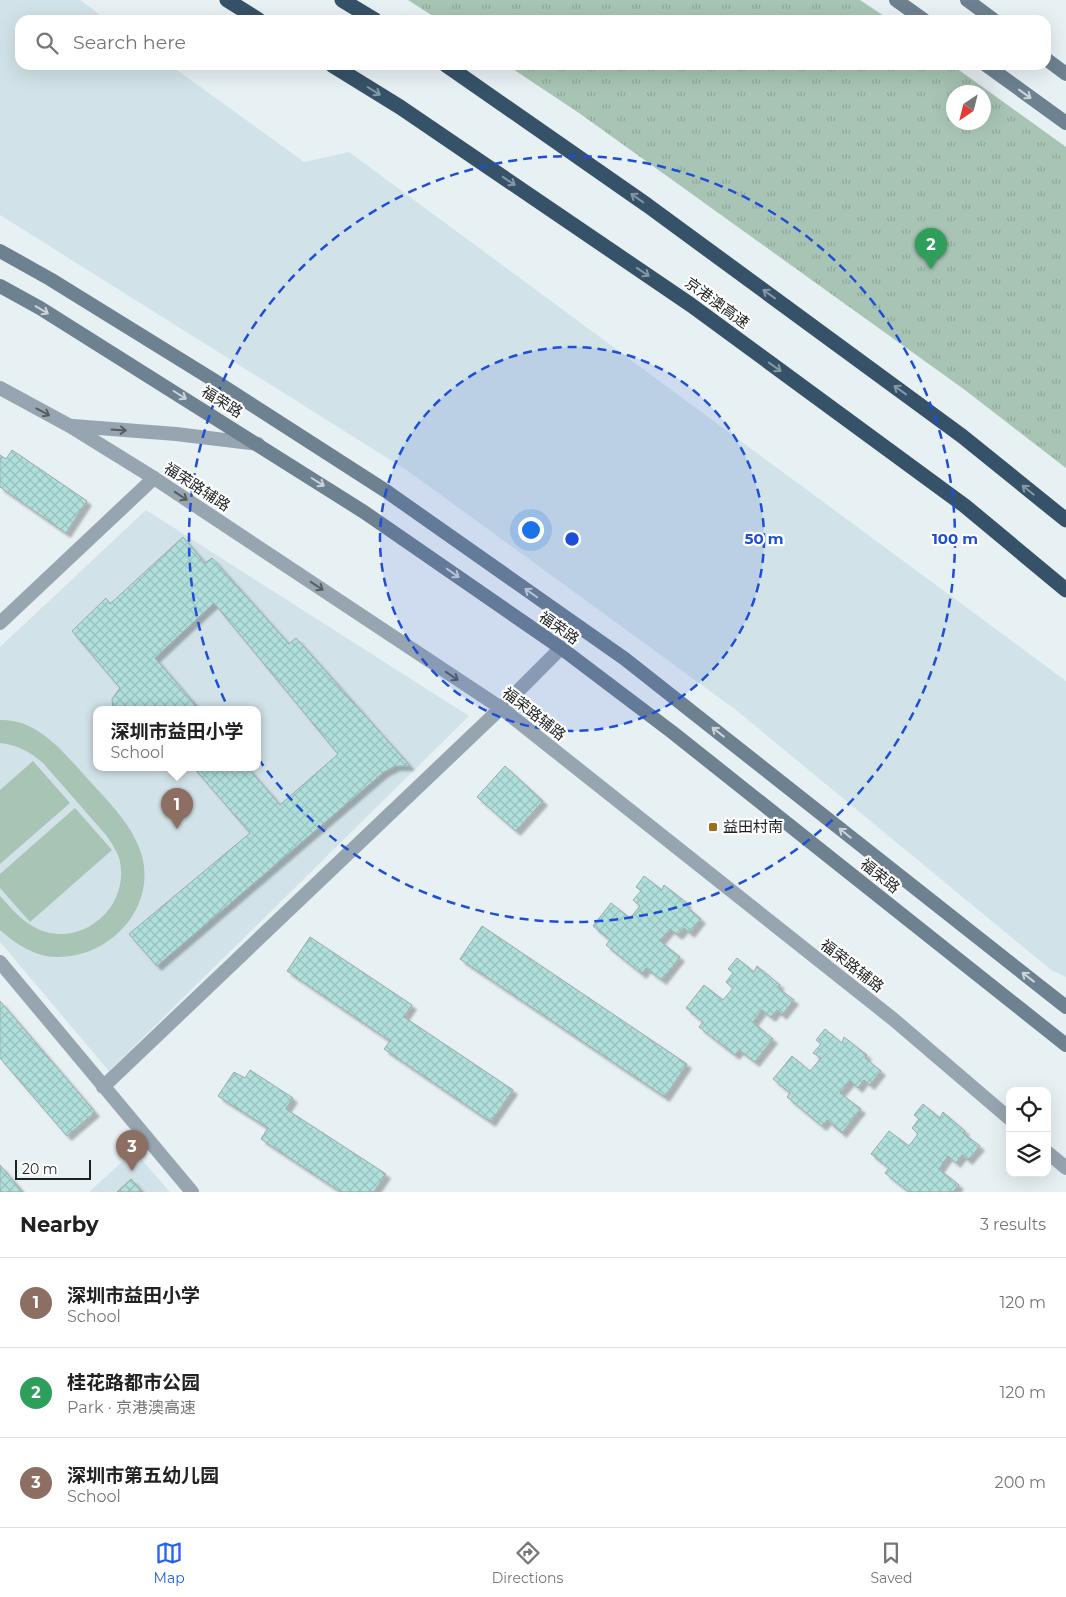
<!DOCTYPE html>
<meta charset="utf-8">
<style>
body{margin:0;font-family:Montserrat,"Noto Sans SC",sans-serif;background:#f2f2f2;color:#222}
.controls{position:absolute;right:15px;bottom:15px;display:grid;overflow:hidden;border-radius:10px;box-shadow:0 5px 20px #0002}
.controls button{width:45px;height:45px;display:grid;place-items:center;padding:0;border:0;border-bottom:1px solid #e0e0e0;background:#fff;color:#222;font:25px sans-serif}
.compass{position:absolute;left:946px;top:85px;width:45px;height:45px;border-radius:50%;background:#fff;box-shadow:0 5px 20px #0002;rotate:215deg}
.scale{position:absolute;left:15px;bottom:12px;width:76px;box-sizing:border-box;padding-left:5px;border:2px solid #1f2223;border-top:0;font-size:14px;line-height:18px;white-space:nowrap;color:#1f2223;-webkit-text-stroke:4px #fff;paint-order:stroke}
.you{position:absolute;left:530px;top:529px;width:18px;height:18px;margin:-12px;border:4px solid #fff;border-radius:50%;background:#1a73e8;box-shadow:0 0 0 8px #1a73e833}
.badge{display:grid;place-items:center;width:32px;height:32px;border-radius:50%;background:#2563eb;color:#fff;font-size:16px;font-weight:700}
.pin{position:absolute;translate:-50% -41px;filter:drop-shadow(0 1px 2px #0008)}
.pin::after{content:'';position:absolute;top:26px;width:18px;height:15px;background:inherit;clip-path:polygon(0 0,100% 0,50% 100%)}
.popup{position:absolute;left:93px;top:706px;width:168px;height:65px;box-sizing:border-box;display:grid;place-content:center;border-radius:10px;background:#fff;filter:drop-shadow(0 1px 4px #0005);font-size:16px;white-space:nowrap;color:#767676}
.popup b{font-size:19px;color:#222}
.popup::after{content:'';position:absolute;left:50%;top:100%;margin-left:-10px;border:10px solid transparent;border-top-color:#fff}
.list{margin:0;padding:0;list-style:none}
h2{display:flex;justify-content:space-between;align-items:center;height:65px;margin:0;padding:0 20px;font-size:21px}
h2 small{font-size:16px;font-weight:400;color:#767676}
.list li{display:grid;grid-template-columns:32px 1fr auto;gap:15px;align-items:center;box-sizing:border-box;height:90px;padding:0 20px;border-top:1px solid #e0e0e0}
.list b{display:block;font-size:19px;white-space:nowrap}
.list p{margin:0;font-size:16px;white-space:nowrap;color:#767676}
.list em{font-size:16px;font-style:normal;color:#767676}
.icon{flex:none;width:28px;height:28px;fill:none;stroke:currentColor;stroke-width:2;stroke-linecap:round;stroke-linejoin:round}
.map{position:relative;flex:none;width:1066px;height:1192px;overflow:hidden}
.search{position:absolute;background:#fff;box-shadow:0 5px 20px #0002;left:15px;right:15px;top:15px;height:55px;display:flex;align-items:center;gap:12px;box-sizing:border-box;padding:0 18px;border-radius:15px;color:#767676;font-size:19px}
.sheet{height:335px;background:#fff}
nav{display:flex;justify-content:space-around;align-items:center;box-sizing:border-box;height:70px;border-top:1px solid #e0e0e0;background:#fff;font-size:14px;color:#767676}
nav a{display:grid;justify-items:center;gap:2px}
nav .on{color:#2563eb}
.map>svg:first-child{display:block}
.built{fill:#d1e3e8;fill-rule:evenodd}
.green{fill:#a7c4b4}
.park{fill:url(#park-tufts);fill-rule:evenodd}
.building{fill:url(#building-cross-hatch);stroke:#9fa9a8;filter:url(#shadow)}
.lines{fill:none;stroke-linecap:round;stroke-linejoin:round}
.service{stroke:#97a5b0;stroke-width:14}
.minor{stroke:#97a5b0;stroke-width:14}
.tertiary{stroke:#97a5b0;stroke-width:14}
.secondary{stroke:#6d8191;stroke-width:14}
.motorway{stroke:#365268;stroke-width:15}
.oneway{stroke:#8697a4}
.oneway2{stroke:#ccd3d8}
.oneway3{stroke:#555d62}
.ring{fill:none;stroke:#1d4ed8;stroke-width:2.5;stroke-dasharray:9 6}
.poi-dot{fill:#9a701d;stroke:#fff;stroke-width:2}
.labels{text-anchor:middle;stroke-width:4.5;stroke-linejoin:round;paint-order:stroke}
.street-label{font-size:15px;fill:#1f2223;stroke:#fff}
.poi-label{font-size:15px;fill:#1f2223;stroke:#fff;text-anchor:start}
.centre{fill:#1d4ed8;stroke:#fff;stroke-width:2.5}
.ring-label{font-size:15px;text-anchor:middle;font-weight:bold;fill:#1d4ed8;stroke:#fff;stroke-width:4.5;stroke-linejoin:round;paint-order:stroke}
</style>
<div class="map">
<svg width="1066" height="1192" viewBox="0 0 1066 1192">
<defs>
<pattern id="park-tufts" width="24" height="20" patternUnits="userSpaceOnUse" patternTransform="scale(1.25)"><rect width="24" height="20" fill="#a7c4b4"/><path d="M3 7l-1-3M5 7V3M7 7l1-3M15 17l-1-3M17 17v-4M19 17l1-3" fill="none" stroke="#8fa89a"/></pattern>
<pattern id="building-cross-hatch" width="8" height="8" patternUnits="userSpaceOnUse" patternTransform="scale(1.25)"><rect width="8" height="8" fill="#b0e0db"/><path d="M0 0l8 8M0 8l8-8" fill="none" stroke="#97c0bc"/></pattern>
<filter id="shadow"><feDropShadow dx="4.5" dy="4.5" stdDeviation="1" flood-color="#0004"/></filter>
</defs>
<rect width="100%" height="100%" fill="#e7f0f3"/>
<!-- built -->
<path class="built" d="M0,0H80L107,20H20V65H170L304,162L349,152L1066,681V977L1051,970L736,710L408,471L0,215Z
M146,510L469,716L109,1071L0,942V647ZM97,710H257V768H97Z
M134,1151L170,1192H89Z"/>
<!-- green -->
<path class="green" d="M0,720C34,719 57,745 78,768C101,795 132,821 142,856C156,909 109,958 57,957C35,957 16,944 0,930V896C12,909 23,923 40,930C83,947 129,907 120,862C118,852 112,844 106,835L43,763C30,752 18,745 0,743Z
M33,761L70,803L0,864V790Z
M75,808L112,850L30,922L0,888V874Z"/>
<!-- park -->
<path class="park" d="M408,0H860L890,20H439Z
M507,65H952L1066,147V468L965,390L579,113ZM954,92H984V122H954Z"/>
<!-- building -->
<path class="building" d="M12,450L87,501L66,533L0,487V455L6,459Z
M183,537L205,563L212,558L289,644L296,638L410,766H396L384,772L157,966L129,934L250,833L194,768H248L280,805L338,754L214,603L155,658L200,710H113L112,699L120,688L72,631L106,598L110,604Z
M505,766L543,801L516,831L477,797Z
M644,876L662,890L664,885L687,903L685,905L701,919L690,933L684,928L678,935L670,929L660,941L680,957L662,980L646,968L642,974L606,945L610,940L593,926L611,903L630,918L640,906L633,900L641,891L636,887Z
M482,926L687,1064L665,1097L460,959Z
M310,937L412,1005L404,1017L513,1090L491,1122L384,1049L390,1041L287,971Z
M737,958L754,972L757,966L780,985L777,987L794,1000L782,1015L777,1010L771,1017L762,1010L753,1022L773,1039L755,1062L739,1050L735,1055L699,1027L703,1022L686,1008L704,985L723,1000L733,988L726,982L733,973L728,969Z
M0,1001L95,1112L67,1136L0,1058Z
M825,1029L842,1043L844,1037L867,1055L865,1058L881,1071L870,1085L864,1080L858,1088L850,1081L840,1093L861,1109L842,1133L827,1120L822,1126L787,1097L790,1093L773,1079L792,1056L810,1071L821,1058L813,1053L821,1044L816,1040Z
M250,1070L293,1098L286,1109L386,1174L374,1192H341L261,1139L268,1128L218,1096L234,1072L245,1078Z
M923,1104L940,1118L943,1112L965,1131L963,1133L980,1146L968,1160L962,1155L956,1163L948,1156L939,1169L959,1185L953,1192H909L885,1173L889,1168L871,1154L889,1131L909,1146L918,1134L912,1128L919,1119L914,1115Z
M0,1165L23,1192H0Z
M131,1179L143,1192H117Z"/>
<g class="lines">
<!-- service -->
<path class="service" d="M0,962L192,1192
M103,1087L501,708"/>
<!-- minor -->
<path class="minor" d="M0,623L154,478
M501,708L561,648"/>
<!-- tertiary -->
<path class="tertiary" d="M0,388L70,426L154,478L501,708L893,1019L1010,1119
M73,426L176,434L258,444
M1047,1152L1066,1168"/>
<!-- secondary -->
<path class="secondary" d="M896,0L924,20
M967,0L994,20
M1046,59L1066,74
M986,65L1066,123
M0,251L50,279L215,381L386,491L625,659L1066,1007
M0,286L40,308L364,512L561,648L672,732L1066,1045"/>
<!-- motorway -->
<path class="motorway" d="M227,0L259,20
M342,0L375,20
M332,65L400,107L691,305L965,506L1066,590
M446,65L647,205L962,436L1066,520"/>
</g>
<!-- one-way arrows -->
<defs><path id="oneway-shaft" d="M-6 0H5M1.5-3L5.5 0L1.5 3" fill="none" stroke-width="1.6" stroke-linecap="round" stroke-linejoin="round" transform="scale(1.25)"/></defs>
<g class="oneway">
<use href="#oneway-shaft" transform="translate(374 91) rotate(32)"/>
<use href="#oneway-shaft" transform="translate(509 181) rotate(34)"/>
<use href="#oneway-shaft" transform="translate(637 198) rotate(-145)"/>
<use href="#oneway-shaft" transform="translate(643 272) rotate(34)"/>
<use href="#oneway-shaft" transform="translate(769 294) rotate(-144)"/>
<use href="#oneway-shaft" transform="translate(775 367) rotate(36)"/>
<use href="#oneway-shaft" transform="translate(900 390) rotate(-144)"/>
<use href="#oneway-shaft" transform="translate(1028 490) rotate(-141)"/>
</g>
<g class="oneway2">
<use href="#oneway-shaft" transform="translate(1025 94) rotate(36)"/>
<use href="#oneway-shaft" transform="translate(42 310) rotate(31)"/>
<use href="#oneway-shaft" transform="translate(180 395) rotate(32)"/>
<use href="#oneway-shaft" transform="translate(318 482) rotate(32)"/>
<use href="#oneway-shaft" transform="translate(453 573) rotate(35)"/>
<use href="#oneway-shaft" transform="translate(531 593) rotate(-145)"/>
<use href="#oneway-shaft" transform="translate(718 732) rotate(-142)"/>
<use href="#oneway-shaft" transform="translate(845 833) rotate(-141)"/>
<use href="#oneway-shaft" transform="translate(1028 977) rotate(-142)"/>
</g>
<g class="oneway3">
<use href="#oneway-shaft" transform="translate(43 412) rotate(28)"/>
<use href="#oneway-shaft" transform="translate(119 430) rotate(4)"/>
<use href="#oneway-shaft" transform="translate(181 496) rotate(34)"/>
<use href="#oneway-shaft" transform="translate(317 586) rotate(34)"/>
<use href="#oneway-shaft" transform="translate(452 676) rotate(34)"/>
</g>
<!-- distance rings -->
<circle cx="572" cy="539" r="192" fill="#1d4ed8" fill-opacity=".12"/>
<g class="ring">
<circle cx="572" cy="539" r="192"/>
<circle cx="572" cy="539" r="383"/>
</g>
<!-- markers -->
<rect class="poi-dot" x="708" y="822" width="10" height="10" rx="2.5"/>
<g class="labels">
<!-- street labels -->
<g class="street-label">
<text transform="translate(717 303) rotate(36)" y="5">京港澳高速</text>
<text transform="translate(222 402) rotate(32)" y="5">福荣路</text>
<text transform="translate(197 487) rotate(33)" y="5">福荣路辅路</text>
<text transform="translate(559 628) rotate(35)" y="5">福荣路</text>
<text transform="translate(534 714) rotate(38)" y="5">福荣路辅路</text>
<text transform="translate(880 876) rotate(39)" y="5">福荣路</text>
<text transform="translate(852 966) rotate(38)" y="5">福荣路辅路</text>
</g>
<!-- poi labels -->
<g class="poi-label">
<text x="723" y="832">益田村南</text>
</g>
</g>
<circle cx="572" cy="539" r="8" class="centre"/>
<g class="ring-label">
<text x="764" y="544">50 m</text>
<text x="955" y="544">100 m</text>
</g>
</svg>
<div class="controls">
<button><svg class="icon" aria-label="locate" viewBox="0 0 24 24"><circle cx="12" cy="12" r="6"/><path d="M12 2v4M12 18v4M2 12h4M18 12h4"/></svg></button>
<button><svg class="icon" aria-label="layers" viewBox="0 0 24 24"><path d="M12 4l9 5-9 5-9-5zM3 14l9 5 9-5"/></svg></button>
</div>
<svg class="compass" viewBox="-18 -18 36 36"><path d="M0-13l5 13h-10z" fill="#e53935"/><path d="M0 13l5-13h-10z" fill="#767676"/></svg>
<div class="scale">20 m</div>
<div class="you"></div>
<div class="pin badge" style="left:177px;top:829px;background:#8d6e63">1</div>
<div class="popup"><b>深圳市益田小学</b>School</div>
<div class="pin badge" style="left:931px;top:269px;background:#2e9e5b">2</div>
<div class="pin badge" style="left:132px;top:1171px;background:#8d6e63">3</div>
<div class="search"><svg class="icon" aria-label="search" viewBox="0 0 24 24"><circle cx="10" cy="10" r="6"/><path d="M15 15l6 6"/></svg>Search here</div>
</div>
<section class="sheet">
<h2>Nearby<small>3 results</small></h2>
<ul class="list">
<li><span class="badge" style="background:#8d6e63">1</span><div><b>深圳市益田小学</b><p>School</p></div><em>120 m</em></li>
<li><span class="badge" style="background:#2e9e5b">2</span><div><b>桂花路都市公园</b><p>Park · 京港澳高速</p></div><em>120 m</em></li>
<li><span class="badge" style="background:#8d6e63">3</span><div><b>深圳市第五幼儿园</b><p>School</p></div><em>200 m</em></li>
</ul>
</section>
<nav>
<a class="on"><svg class="icon" aria-label="map" viewBox="0 0 24 24"><path d="M3 6l6-2 6 2 6-2v14l-6 2-6-2-6 2zM9 4v14M15 6v14"/></svg>Map</a>
<a><svg class="icon" aria-label="directions" viewBox="0 0 24 24"><path d="M12 3l9 9-9 9-9-9zM9 14v-3h6M13 9l2 2-2 2"/></svg>Directions</a>
<a><svg class="icon" aria-label="saved" viewBox="0 0 24 24"><path d="M7 4h10v16l-5-4-5 4z"/></svg>Saved</a>
</nav>
